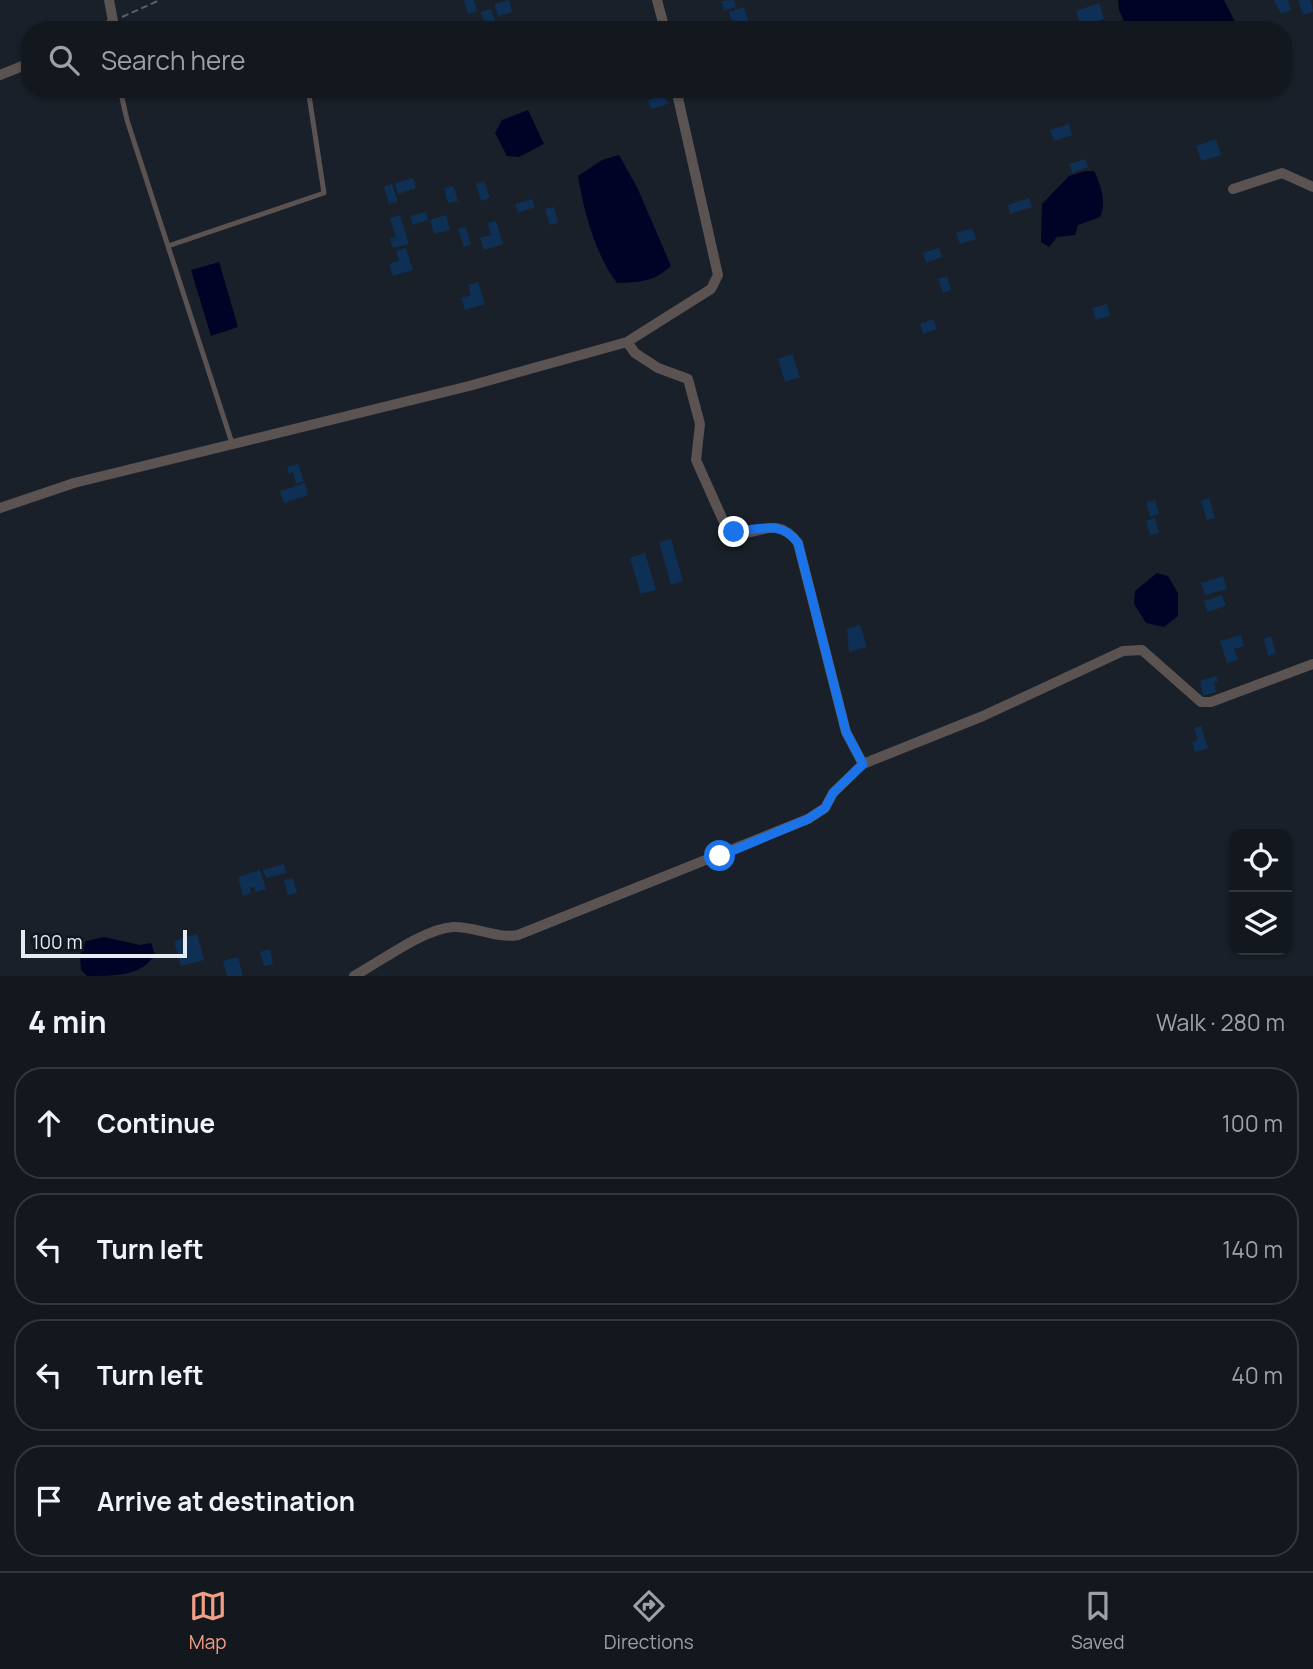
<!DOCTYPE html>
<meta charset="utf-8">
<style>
body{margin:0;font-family:Manrope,sans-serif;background:#20252c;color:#f1f3f6}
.controls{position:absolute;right:21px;bottom:21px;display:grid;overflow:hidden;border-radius:14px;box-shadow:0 2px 5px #0004}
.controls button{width:63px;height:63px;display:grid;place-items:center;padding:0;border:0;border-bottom:2px solid #32373d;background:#13181f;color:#f1f3f6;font:35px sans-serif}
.scale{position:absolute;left:21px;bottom:18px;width:166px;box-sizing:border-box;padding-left:7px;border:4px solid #e6ebf1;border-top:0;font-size:19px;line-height:24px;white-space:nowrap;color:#e6ebf1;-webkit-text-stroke:5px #101720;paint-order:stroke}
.stop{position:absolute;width:21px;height:21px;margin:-16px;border:5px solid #1a73e8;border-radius:50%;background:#fff}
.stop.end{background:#1a73e8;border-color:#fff;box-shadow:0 2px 7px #0008}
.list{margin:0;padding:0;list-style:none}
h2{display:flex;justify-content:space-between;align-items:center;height:91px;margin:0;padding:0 28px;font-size:30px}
h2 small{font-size:23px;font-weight:400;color:#9da0a4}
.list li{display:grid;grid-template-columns:46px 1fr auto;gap:21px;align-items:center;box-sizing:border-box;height:112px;margin:0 14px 14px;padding:0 14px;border:2px solid #32373d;border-radius:28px}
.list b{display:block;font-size:26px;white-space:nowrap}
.list em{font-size:23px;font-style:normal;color:#9da0a4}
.icon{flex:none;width:38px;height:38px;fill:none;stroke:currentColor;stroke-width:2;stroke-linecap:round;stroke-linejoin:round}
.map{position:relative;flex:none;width:1313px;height:976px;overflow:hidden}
.search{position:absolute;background:#13181f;box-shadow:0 2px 5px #0004;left:21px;right:21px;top:21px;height:77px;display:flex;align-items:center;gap:18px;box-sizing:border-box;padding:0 24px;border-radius:28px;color:#9da0a4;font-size:26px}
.sheet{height:595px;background:#13181f}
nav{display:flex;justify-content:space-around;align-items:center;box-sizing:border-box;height:98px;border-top:2px solid #32373d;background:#13181f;font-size:19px;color:#9da0a4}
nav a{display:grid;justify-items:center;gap:4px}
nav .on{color:#f39f86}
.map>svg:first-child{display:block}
.water{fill:#000325}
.building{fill:#0e3055}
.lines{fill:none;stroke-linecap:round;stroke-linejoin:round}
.path{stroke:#5a6068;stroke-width:2;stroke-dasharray:7 3.5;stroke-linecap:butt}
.lane{stroke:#5a5351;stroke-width:5}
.street{stroke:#5a5351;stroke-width:10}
.route{stroke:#1a73e8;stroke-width:9}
</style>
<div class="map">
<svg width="1313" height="976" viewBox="0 0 1313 976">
<rect width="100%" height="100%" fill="#192029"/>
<!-- water -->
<path class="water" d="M1118,0H1224L1235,22L1230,30H1128L1119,10Z
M528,110L544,144L519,157L507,156L495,133L502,120Z
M619,155L637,187L671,266C654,282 640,282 617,283C595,254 584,212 578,176L602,160Z
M1085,171H1094C1101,185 1107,204 1100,217L1078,225L1075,235L1057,237L1049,247L1041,242L1042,204L1069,176Z
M219,262L238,327L211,336L191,270Z
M1157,573L1168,576L1178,593V616L1164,627L1146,623L1134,604L1135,591Z
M104,937L140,945L151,943L155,954C143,976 115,976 87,976L81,970L80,955L86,941Z"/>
<!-- building -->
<path class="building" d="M464,0H474L477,11L468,14Z
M509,0L512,12L498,16L494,4Z
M734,0L736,7L724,11L721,1Z
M1274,0H1288L1291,10L1281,14Z
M1298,0H1311L1313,12L1303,15Z
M1099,3L1104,19L1081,27L1076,11Z
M744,7L751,30H735L729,12Z
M491,9L496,24L486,27L481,12Z
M665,95L668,104L651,109L648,100Z
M1069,124L1072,135L1054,141L1050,130Z
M1216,139L1221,155L1201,161L1196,146Z
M1085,159L1088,167L1072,173L1069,164Z
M413,178L416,188L398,194L395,183Z
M484,181L490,198L481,201L476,184Z
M392,184L398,202L389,204L384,187Z
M453,186L458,201L448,203L444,188Z
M1029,198L1032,207L1010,214L1008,205Z
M532,199L535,207L518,213L515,204Z
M554,207L558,223L550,225L545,209Z
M426,212L428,220L413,225L410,216Z
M400,215L409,244L393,248L390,239L396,237L390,218Z
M446,215L450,230L434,234L430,220Z
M496,221L503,244L484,250L480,238L491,235L488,223Z
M466,227L471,244L464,247L458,229Z
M972,228L976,239L960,244L956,233Z
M406,248L413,270L393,276L389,264L399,261L396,251Z
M939,248L942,257L926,263L923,253Z
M947,276L951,290L943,293L938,279Z
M478,282L485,304L465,310L461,298L471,295L468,285Z
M1107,304L1110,316L1096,320L1092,308Z
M933,319L937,329L923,334L920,324Z
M792,354L800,377L785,382L778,359Z
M298,464L304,481L296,484L293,472L289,474L287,467Z
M305,483L308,495L284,503L280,491Z
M1209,498L1215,518L1207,520L1201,501Z
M1155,500L1159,514L1150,517L1146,502Z
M1155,518L1159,533L1150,535L1146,521Z
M671,539L683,581L671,585L659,542Z
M645,553L656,590L641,594L630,558Z
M1223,576L1227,589L1205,595L1201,583Z
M1222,595L1226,606L1207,612L1204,601Z
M860,625L867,647L849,652L847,629Z
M1241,635L1244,646L1234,649L1238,660L1227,663L1220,641Z
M1271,636L1276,653L1268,656L1264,639Z
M1216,676L1218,681L1214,682L1216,692L1203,696L1200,681Z
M1201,726L1208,748L1195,752L1192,742L1198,740L1194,728Z
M284,864L286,873L266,878L263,870Z
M260,870L266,889L256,892L254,887L250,888L251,893L243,896L238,877Z
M293,878L297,893L288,895L284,880Z
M197,934L204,960L181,966L174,941Z
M270,949L273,964L264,966L260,952Z
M238,957L243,976H227L223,961Z"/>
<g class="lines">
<!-- path -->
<path class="path" d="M122,17L160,0"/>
<!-- lane -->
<path class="lane" d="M120,89L127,120L232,443
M168,246L324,193L308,89"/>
<!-- street -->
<path class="street" d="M657,0L665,30
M104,30L113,21L109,0
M0,75L30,63
M1233,189L1282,173L1313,187
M627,342L635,353L658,368L688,379L700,424L696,460L727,529C750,545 773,509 798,543L846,732L863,764
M0,508L74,483L469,386L627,342L711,289L718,275L676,89
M354,976C380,962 423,929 453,927C475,926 496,939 518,935L808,819L825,808L833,793L863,764L983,716L1123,651L1142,650L1201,702H1211L1313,664"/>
</g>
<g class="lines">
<!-- route -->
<path class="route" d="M720,856L808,819L825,808L833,793L863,764L846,732L798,543C782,520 760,529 734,532"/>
</g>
</svg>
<div class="controls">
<button><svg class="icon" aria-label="locate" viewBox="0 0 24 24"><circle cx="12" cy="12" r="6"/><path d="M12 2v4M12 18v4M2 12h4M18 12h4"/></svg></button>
<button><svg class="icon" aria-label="layers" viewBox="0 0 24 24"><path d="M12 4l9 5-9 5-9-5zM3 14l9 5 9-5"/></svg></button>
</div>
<div class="scale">100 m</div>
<div class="stop" style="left:720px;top:856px"></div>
<div class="stop end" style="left:734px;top:532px"></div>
<div class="search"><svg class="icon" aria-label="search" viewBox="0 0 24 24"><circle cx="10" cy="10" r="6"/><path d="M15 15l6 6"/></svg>Search here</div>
</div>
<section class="sheet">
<h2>4 min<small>Walk · 280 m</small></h2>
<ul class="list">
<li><svg class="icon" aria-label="ahead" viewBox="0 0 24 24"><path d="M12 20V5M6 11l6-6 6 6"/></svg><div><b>Continue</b></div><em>100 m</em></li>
<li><svg class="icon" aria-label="left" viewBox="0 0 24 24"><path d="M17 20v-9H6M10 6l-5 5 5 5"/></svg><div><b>Turn left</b></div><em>140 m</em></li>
<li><svg class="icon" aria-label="left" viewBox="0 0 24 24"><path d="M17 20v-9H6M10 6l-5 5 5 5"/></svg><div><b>Turn left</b></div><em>40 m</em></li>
<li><svg class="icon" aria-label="arrive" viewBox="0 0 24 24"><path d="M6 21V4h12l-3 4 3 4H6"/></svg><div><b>Arrive at destination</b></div></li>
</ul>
</section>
<nav>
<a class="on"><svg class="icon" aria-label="map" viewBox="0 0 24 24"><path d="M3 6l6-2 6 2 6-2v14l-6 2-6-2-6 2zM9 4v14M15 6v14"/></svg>Map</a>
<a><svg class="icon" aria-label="directions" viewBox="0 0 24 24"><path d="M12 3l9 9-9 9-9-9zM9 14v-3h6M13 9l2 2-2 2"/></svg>Directions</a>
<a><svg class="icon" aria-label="saved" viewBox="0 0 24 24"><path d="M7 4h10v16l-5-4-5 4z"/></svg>Saved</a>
</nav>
